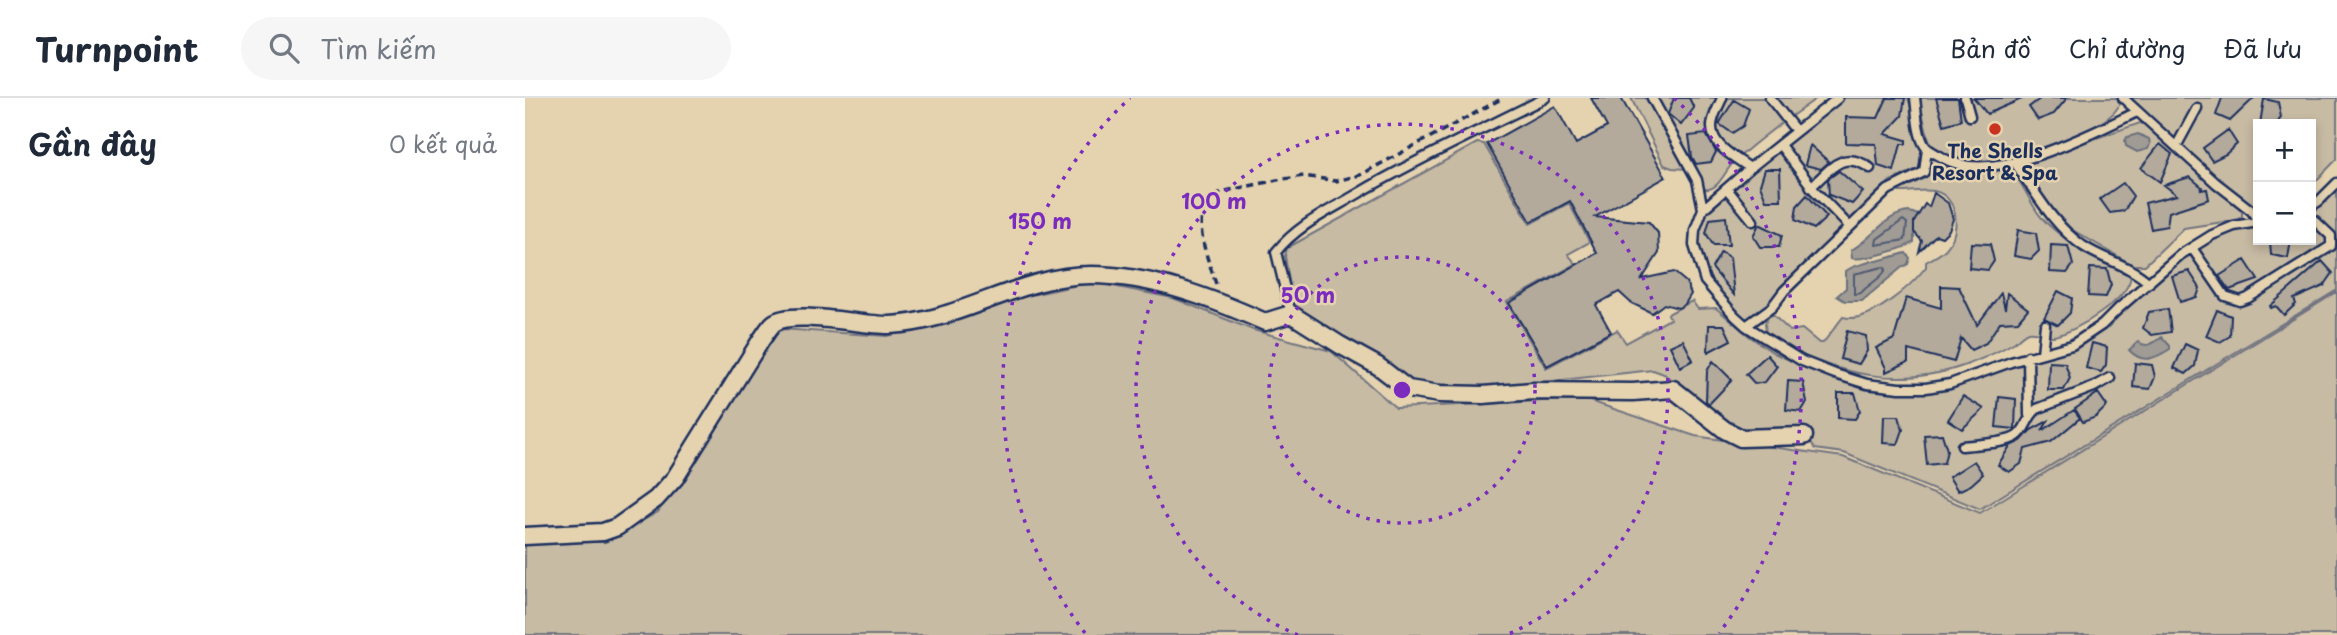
<!DOCTYPE html>
<html lang="vi">
<meta charset="utf-8">
<style>
body{margin:0;font-family:"Playpen Sans",sans-serif;background:#f6f6f7;color:#1f2937}
.controls{position:absolute;right:21px;top:21px;display:grid;overflow:hidden;border-radius:0px;box-shadow:0 4px 10px #0003}
.controls button{width:63px;height:63px;display:grid;place-items:center;padding:0;border:0;border-bottom:2px solid #e0e1e3;background:#fff;color:#1f2937;font:35px sans-serif}
.list{margin:0;padding:0;list-style:none}
h2{display:flex;justify-content:space-between;align-items:center;height:91px;margin:0;padding:0 28px;font-size:30px}
h2 small{font-size:23px;font-weight:400;color:#747a83}
.icon{flex:none;width:38px;height:38px;fill:none;stroke:currentColor;stroke-width:2;stroke-linecap:round;stroke-linejoin:round}
.map{position:relative;flex:none;width:1812px;height:537px;overflow:hidden}
header{display:flex;align-items:center;gap:42px;box-sizing:border-box;height:98px;padding:0 35px;background:#fff;border-bottom:2px solid #e0e1e3}
header strong{font-size:33px}
nav{display:flex;gap:38px;margin-inline-start:auto;font-size:24px}
.search{width:490px;height:63px;background:#f6f6f7;display:flex;align-items:center;gap:18px;box-sizing:border-box;padding:0 24px;border-radius:38px;color:#747a83;font-size:26px}
main{display:flex}
aside{flex:1;background:#fff}
.map>svg:first-child{display:block}
.green{fill:#c8bba4;stroke:#727581;stroke-width:2}
.water{fill:#a09b94;stroke:#6b707e;stroke-width:2}
.lines{fill:none;stroke-linecap:round;stroke-linejoin:round}
.shore{stroke:#505a74;stroke-width:2}
.building{fill:#b3aa9c;stroke:#1b2f5e;stroke-width:2}
.lane-casing{stroke:#1b2f5e;stroke-width:13}
.street-casing{stroke:#1b2f5e;stroke-width:21}
.path{stroke:#1b2f5e;stroke-width:3.5;stroke-dasharray:7 5;stroke-linecap:butt}
.lane{stroke:#e5d3b0;stroke-width:8}
.street{stroke:#e5d3b0;stroke-width:16}
.ring{fill:none;stroke:#7b2cbf;stroke-width:3.5;stroke-dasharray:3.5 7}
.poi-dot{fill:#c8321e;stroke:#e5d3b0;stroke-width:2.5}
.labels{text-anchor:middle;stroke-width:5;stroke-linejoin:round;paint-order:stroke}
.poi-label{font-size:19px;font-weight:bold;fill:#1b2f5e;stroke:#e5d3b0}
.centre{fill:#7b2cbf;stroke:#e5d3b0;stroke-width:3.5}
.ring-label{font-size:21px;text-anchor:middle;font-weight:bold;fill:#7b2cbf;stroke:#e5d3b0;stroke-width:5;stroke-linejoin:round;paint-order:stroke}
</style>
<header>
<strong>Turnpoint</strong>
<div class="search"><svg class="icon" aria-label="search" viewBox="0 0 24 24"><circle cx="10" cy="10" r="6"/><path d="M15 15l6 6"/></svg>Tìm kiếm</div>
<nav><a>Bản đồ</a><a>Chỉ đường</a><a>Đã lưu</a></nav>
</header>
<main>
<aside>
<h2>Gần đây<small>0 kết quả</small></h2>
<ul class="list">
</ul>
</aside>
<div class="map">
<svg width="1812" height="537" viewBox="0 0 1812 537">
<rect width="100%" height="100%" fill="#e5d3b0"/>
<filter id="ink" filterUnits="userSpaceOnUse"><feTurbulence type="fractalNoise" baseFrequency=".0143" numOctaves="2"/><feDisplacementMap in="SourceGraphic" scale="14" xChannelSelector="R" yChannelSelector="G"/><feConvolveMatrix kernelMatrix="1 2 1 2 8 2 1 2 1" color-interpolation-filters="sRGB"/></filter>
<g filter="url(#ink)">
<!-- green -->
<path class="green" d="M1106,0H1292C1264,20 1234,40 1209,64C1201,71 1195,89 1184,91C1170,93 1166,81 1162,71L1147,70L1139,67Z
M1315,0H1383L1399,51L1397,69L1365,83L1278,169L1232,218L1226,221L1218,220C1187,188 1162,157 1180,112Z
M1394,0H1593L1595,5C1585,36 1469,68 1439,64C1429,63 1416,58 1409,51C1402,44 1397,12 1394,0Z
M1601,0H1812V61L1786,88V26H1733V115Z
M1615,25L1619,26L1713,107L1717,114V119L1711,122L1659,130L1620,167H1608L1532,123L1502,76L1500,69L1502,64Z
M952,45L959,46L1005,126L1044,105L1064,143L1063,145L1043,156L1051,166L982,204L1021,270L1092,232L1101,245L1145,221L1143,216L1167,203L1173,211L1191,210L1224,238L1249,255L1282,270L1308,278L1400,291L1561,242L1595,217L1656,158L1687,138L1733,125V142H1786V109L1812,87V192L1455,411L1319,355L1290,351L1279,332L1218,335L1180,310L1139,276L1128,272L1027,283L918,291L885,289L769,214L760,158L762,150Z
M1477,69C1495,72 1504,107 1517,120C1539,145 1572,158 1602,172L1606,177C1605,201 1551,234 1529,238C1521,239 1511,232 1503,234C1499,235 1493,241 1490,244C1478,251 1464,258 1451,263C1378,294 1308,277 1241,239L1240,225L1244,218L1248,217L1265,233L1277,231L1294,245H1298L1318,219C1343,227 1386,188 1401,169V164C1409,159 1418,156 1423,148C1436,131 1433,98 1409,93C1399,91 1387,94 1376,94H1374V90L1419,70L1439,72Z
M567,184L648,200L728,232L806,253L871,310L1059,301L1170,338L1318,359L1455,415L1812,194V537H0V447L13,444H80L133,414L255,231L362,238L497,199Z"/>
<!-- water -->
<path class="water" d="M1613,36L1624,41L1625,46L1623,51L1612,54L1601,48L1600,43L1602,39Z
M1385,114L1396,118L1389,124V144C1380,151 1336,163 1327,160L1326,152C1347,142 1360,115 1385,114Z
M1381,155L1385,160L1383,166L1376,170L1337,203H1320L1312,198L1321,190V173C1330,166 1338,167 1347,163H1352Z
M1637,239L1645,248V251C1631,260 1618,267 1604,252L1613,244C1623,251 1629,244 1637,239Z"/>
<g class="lines">
<!-- shore -->
<path class="shore" d="M1378,122L1382,125L1380,142L1351,147L1352,141Z
M1358,169L1361,171C1357,181 1343,186 1336,195L1329,196V176Z"/>
</g>
<!-- building -->
<path class="building" d="M1066,0H1096L1141,79L1070,119L1124,124L1133,135L1134,155L1117,181L1149,174L1161,184L1166,196L1160,206L1153,210L1139,206L1127,215L1106,205L1094,194L1071,207L1086,234L1022,268L984,205L1072,155L1045,103L1006,124L962,46L1030,8L1051,46L1082,29Z
M1149,0H1164L1169,10L1156,27L1143,16Z
M1362,0H1380L1377,18L1360,36L1381,42V46H1376L1369,73L1353,68L1351,46L1321,45V19L1353,20Z
M1411,0H1433L1436,22L1419,27Z
M1449,0H1499L1462,16Z
M1516,0H1542L1529,16L1513,22L1504,9Z
M1697,0H1729L1705,23L1691,17Z
M1739,1L1753,4L1756,19L1752,26H1735Z
M1209,2L1224,11L1218,28L1207,35L1194,26Z
M1703,32L1712,46L1701,56L1687,63L1678,50Z
M1181,36L1191,54L1186,64L1171,66L1167,59L1164,38Z
M1635,46L1647,56L1635,84L1616,70Z
M1285,47L1304,64L1296,71L1280,67Z
M1240,71H1255L1256,102H1241L1235,87Z
M1314,73L1338,94L1327,106L1304,97L1303,81Z
M1665,79L1677,89L1676,92L1682,91L1684,101L1644,114L1642,128L1626,131L1620,105L1652,97L1639,87Z
M1598,85L1608,98L1599,113L1585,115L1575,101Z
M1409,95L1423,105L1428,121L1424,132L1417,139L1411,137L1394,154L1397,143L1389,134V124L1400,106L1404,109Z
M1282,97L1302,119L1289,131L1270,122L1272,108Z
M1201,119L1204,147H1188L1181,135L1185,121Z
M1234,126L1257,137L1254,149H1235L1228,138Z
M1493,132L1511,135L1514,153L1506,161L1489,158Z
M1745,142H1766L1763,160L1746,157Z
M1446,145L1465,146L1469,163L1463,172L1444,170Z
M1526,147L1543,148L1548,167L1542,175L1525,174Z
M1196,154L1205,160L1209,197L1187,170Z
M1720,162L1733,182L1704,192L1694,178Z
M1797,163L1808,175L1799,188L1769,201L1771,206L1759,217L1751,208L1746,210L1745,208Z
M1565,170L1582,171L1586,187L1581,199L1563,198Z
M1664,173L1675,190L1672,199L1655,204L1647,178Z
M1416,188L1434,189L1452,227L1476,195L1480,211L1482,195L1503,211L1493,223L1475,224L1461,245L1446,252L1436,240L1429,264L1383,252V264L1361,274V270L1351,250L1369,241L1381,200L1416,210Z
M1533,193L1547,200L1545,215L1533,227L1519,220Z
M1643,211L1646,234L1627,237L1618,230L1624,214Z
M1692,212L1706,218L1705,238L1695,244L1681,238Z
M1184,227H1199L1206,242L1183,254Z
M1322,233L1341,238L1342,253L1334,266L1315,261Z
M1158,242L1168,262L1155,269L1145,248Z
M1567,245L1582,249L1581,267L1576,274L1561,270Z
M1660,246L1673,252L1670,268L1661,276L1649,270Z
M1242,257L1252,268L1240,284L1230,286L1221,276Z
M1188,263L1207,282L1184,306L1181,303L1182,273Z
M1524,264L1540,265L1545,280L1539,292H1523Z
M1610,265L1627,267L1630,279L1625,291L1608,289Z
M1263,283L1278,284L1282,304L1276,314L1261,312Z
M1313,295H1330L1335,313L1330,321L1313,320Z
M1573,295L1582,308L1571,319L1558,324L1550,311Z
M1438,298L1459,311L1437,331L1423,322Z
M1474,299L1491,301L1490,331L1471,329Z
M1549,312L1555,320L1526,344L1500,351L1496,366L1484,374L1473,367L1485,348L1496,343L1506,332L1523,323L1517,333Z
M1359,318H1374L1378,332L1373,346L1358,345Z
M1417,336L1422,352L1419,365L1402,367L1399,337Z
M1449,363L1458,376L1446,387L1433,393L1424,379Z"/>
<g class="lines">
<!-- lane casing -->
<g class="lane-casing">
<path id="lane" d="M1127,0L1172,82L1178,111
M1197,0C1194,8 1187,19 1187,28C1186,48 1211,60 1225,70
M1245,0L1271,33
M1313,0L1225,70L1178,111L1170,132L1169,147L1180,183L1210,218L1221,228L1277,263L1310,276L1342,286L1374,290H1401L1425,286L1486,264L1547,247L1577,227L1593,211L1655,157L1687,137L1709,128L1733,124
M1390,0C1392,14 1392,36 1400,48C1404,53 1412,56 1418,60C1468,89 1565,36 1612,14
M1440,0L1445,18
M1598,0L1691,85L1727,113L1733,124
M1255,47L1284,85L1286,89L1324,128
M1652,47L1672,10
M1490,65C1511,95 1528,127 1558,148C1579,162 1605,167 1624,185
M1286,89C1306,71 1317,51 1345,70
M1202,91L1228,123
M1786,108L1794,103L1812,85
M1667,150L1700,198L1715,203L1723,200L1806,148V138L1786,119
M766,216L751,154C772,128 800,115 829,98C890,62 956,32 1020,0
M1221,228L1247,209L1259,193L1363,92L1399,74L1402,51
M1517,255L1520,227
M1503,258L1504,317
M1437,348C1451,346 1481,346 1492,338C1502,331 1501,320 1512,311L1569,289L1585,280"/>
</g>
<!-- street casing -->
<g class="street-casing">
<path id="street" d="M0,438L78,434L92,429L131,401L150,380L236,242C240,237 244,229 249,225C267,211 340,228 365,227C435,224 495,177 566,177C626,177 686,200 740,224L766,216L815,247L853,268L883,291L915,296L958,297L1008,293L1108,294L1148,291L1200,332L1216,340L1279,338"/>
</g>
<!-- path -->
<path class="path" d="M691,186C682,158 671,135 679,106L696,94L752,82L779,78L811,83L835,77L978,0"/>
<!-- lane -->
<use href="#lane" class="lane"/>
<!-- street -->
<use href="#street" class="street"/>
</g>
</g>
<!-- distance rings -->
<g class="ring">
<circle cx="877" cy="292" r="133"/>
<path d="M773 537A266 266 0 1 1 981 537"/>
<path d="M560 535A399 399 0 0 1 605 0M1149 0A399 399 0 0 1 1194 535"/>
</g>
<!-- markers -->
<circle class="poi-dot" cx="1470" cy="31" r="7"/>
<g class="labels">
<!-- poi labels -->
<g class="poi-label">
<text x="1470" y="60">The Shells<tspan x="1470" dy="22">Resort &amp; Spa</tspan></text>
</g>
</g>
<circle cx="877" cy="292" r="10" class="centre"/>
<g class="ring-label">
<text x="689" y="111">100 m</text>
<text x="515" y="131">150 m</text>
<text x="783" y="205">50 m</text>
</g>
</svg>
<div class="controls">
<button>+</button>
<button>−</button>
</div>
</div>
</main>
